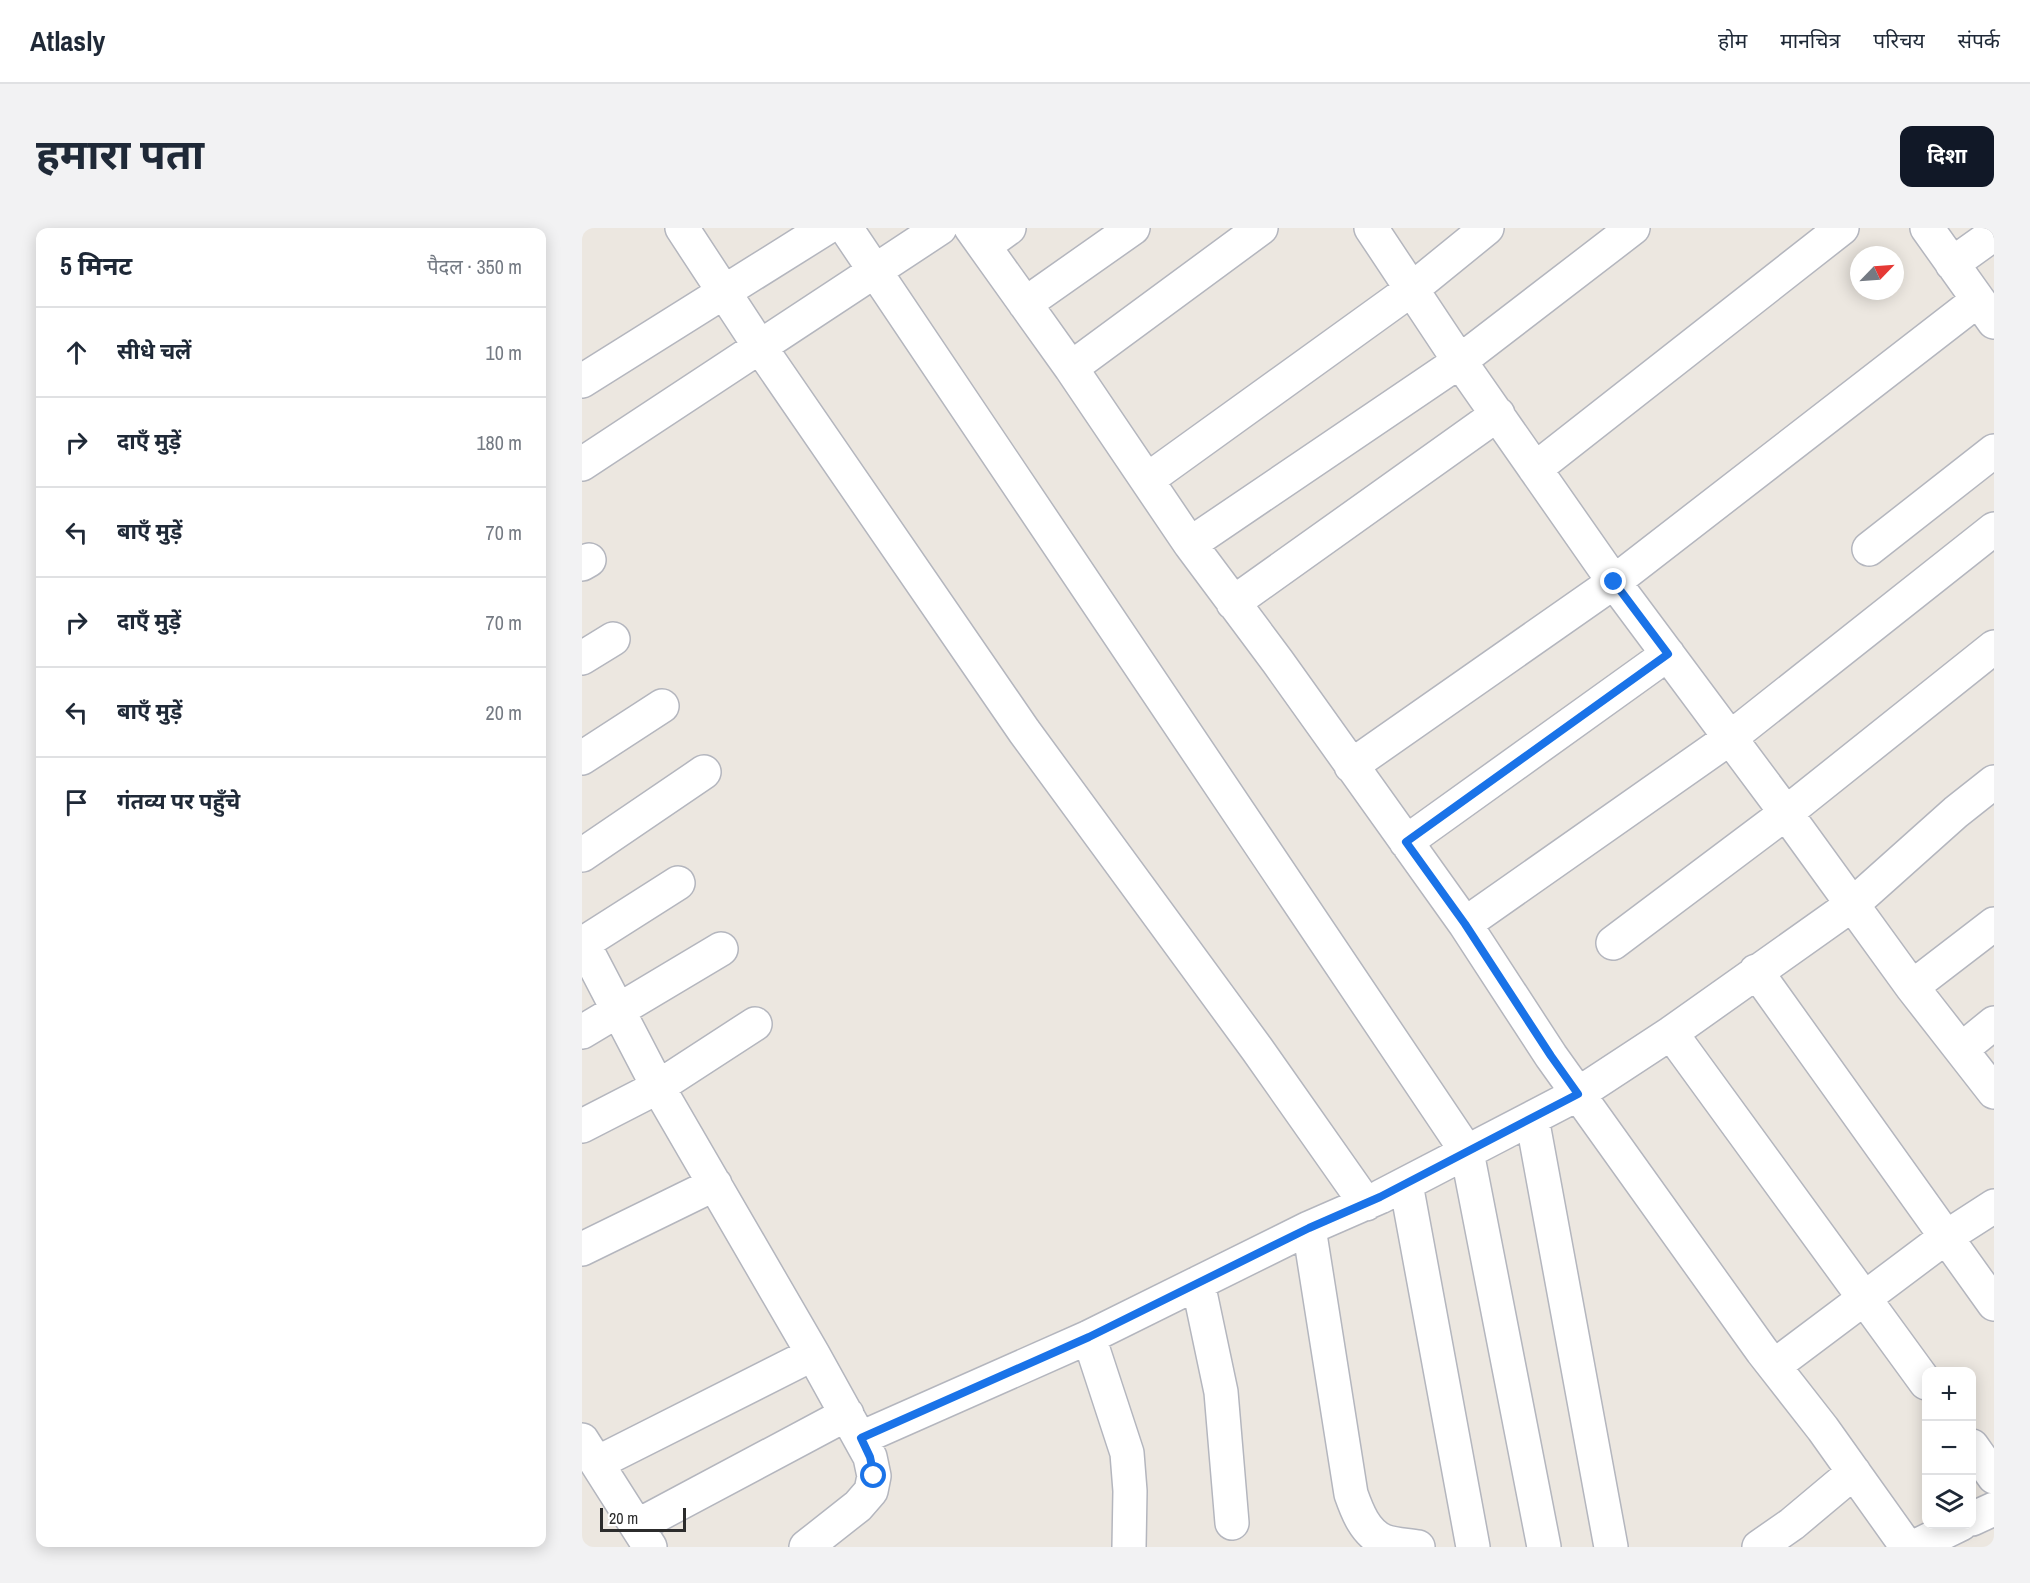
<!DOCTYPE html>
<html lang="hi">
<meta charset="utf-8">
<style>
body{margin:0;font-family:"Archivo Narrow","Noto Sans Devanagari",sans-serif;background:#f2f2f3;color:#1f2937}
.controls{position:absolute;right:18px;bottom:18px;display:grid;overflow:hidden;border-radius:12px;box-shadow:0 3px 15px #0003}
.controls button{width:54px;height:54px;display:grid;place-items:center;padding:0;border:0;border-bottom:2px solid #e0e1e3;background:#fff;color:#1f2937;font:30px sans-serif}
.compass{position:absolute;left:1268px;top:18px;width:54px;height:54px;border-radius:50%;background:#fff;box-shadow:0 3px 15px #0003;rotate:65deg}
.scale{position:absolute;left:18px;bottom:15px;width:86px;box-sizing:border-box;padding-left:6px;border:3px solid #2c2c2c;border-top:0;font-size:16px;line-height:21px;white-space:nowrap;color:#2c2c2c;-webkit-text-stroke:4px #fff;paint-order:stroke}
.stop{position:absolute;width:18px;height:18px;margin:-14px;border:4px solid #1a73e8;border-radius:50%;background:#fff}
.stop.end{background:#1a73e8;border-color:#fff;box-shadow:0 2px 6px #0008}
.list{margin:0;padding:0;list-style:none}
h2{display:flex;justify-content:space-between;align-items:center;height:78px;margin:0;padding:0 24px;font-size:26px}
h2 small{font-size:20px;font-weight:400;color:#747a83}
.list li{display:grid;grid-template-columns:39px 1fr auto;gap:18px;align-items:center;box-sizing:border-box;height:90px;padding:0 24px;border-top:2px solid #e0e1e3}
.list b{display:block;font-size:22px;white-space:nowrap}
.list em{font-size:20px;font-style:normal;color:#747a83}
.icon{flex:none;width:33px;height:33px;fill:none;stroke:currentColor;stroke-width:2;stroke-linecap:round;stroke-linejoin:round}
.map{position:relative;flex:none;width:1412px;height:1319px;overflow:hidden;border-radius:12px}
header{display:flex;align-items:center;gap:36px;box-sizing:border-box;height:84px;padding:0 30px;background:#fff;border-bottom:2px solid #e0e1e3}
header strong{font-size:28px}
nav{display:flex;gap:33px;margin-inline-start:auto;font-size:21px}
.intro{display:flex;align-items:center;justify-content:space-between;box-sizing:border-box;height:144px;padding:0 36px}
h1{margin:0;font-size:42px}
.button{padding:15px 27px;border-radius:12px;background:#111827;color:#fff;font-size:21px;font-weight:700}
main{display:flex;gap:36px;padding:0 36px}
aside{flex:1;background:#fff;border-radius:12px;box-shadow:0 3px 15px #0003}
.map>svg:first-child{display:block}
.lines{fill:none;stroke-linecap:round;stroke-linejoin:round}
.street-casing{stroke:#b4b6be;stroke-width:36}
.street{stroke:#fff;stroke-width:33}
.route{stroke:#1a73e8;stroke-width:8}
</style>
<header>
<strong>Atlasly</strong>
<nav><a>होम</a><a>मानचित्र</a><a>परिचय</a><a>संपर्क</a></nav>
</header>
<div class="intro"><h1>हमारा पता</h1><a class="button">दिशा</a></div>
<main>
<aside>
<h2>5 मिनट<small>पैदल · 350 m</small></h2>
<ul class="list">
<li><svg class="icon" aria-label="ahead" viewBox="0 0 24 24"><path d="M12 20V5M6 11l6-6 6 6"/></svg><div><b>सीधे चलें</b></div><em>10 m</em></li>
<li><svg class="icon" aria-label="right" viewBox="0 0 24 24"><path d="M7 20v-9h11M14 6l5 5-5 5"/></svg><div><b>दाएँ मुड़ें</b></div><em>180 m</em></li>
<li><svg class="icon" aria-label="left" viewBox="0 0 24 24"><path d="M17 20v-9H6M10 6l-5 5 5 5"/></svg><div><b>बाएँ मुड़ें</b></div><em>70 m</em></li>
<li><svg class="icon" aria-label="right" viewBox="0 0 24 24"><path d="M7 20v-9h11M14 6l5 5-5 5"/></svg><div><b>दाएँ मुड़ें</b></div><em>70 m</em></li>
<li><svg class="icon" aria-label="left" viewBox="0 0 24 24"><path d="M17 20v-9H6M10 6l-5 5 5 5"/></svg><div><b>बाएँ मुड़ें</b></div><em>20 m</em></li>
<li><svg class="icon" aria-label="arrive" viewBox="0 0 24 24"><path d="M6 21V4h12l-3 4 3 4H6"/></svg><div><b>गंतव्य पर पहुँचे</b></div></li>
</ul>
</aside>
<div class="map">
<svg width="1412" height="1319" viewBox="0 0 1412 1319">
<rect width="100%" height="100%" fill="#ece7e0"/>
<g class="lines">
<!-- street casing -->
<g class="street-casing">
<path id="street" d="M100,0L178,119L442,503L675,821L784,976
M264,0L885,924L962,1319
M389,0L489,140L608,316L696,434L883,696L969,828L1180,1123L1241,1201L1325,1319
M789,0L870,122L1032,354L1204,585L1330,759L1412,864
M1345,0L1412,94
M402,18L427,0
M1370,36L1412,6
M443,76L551,0
M489,140L679,0
M0,153L244,0
M0,236L358,0
M953,241L1260,0
M565,252L830,61L905,0
M608,316L878,133L1051,0
M1287,321L1412,223
M0,336L7,332
M651,375L916,186
M0,430L31,411
M0,530L80,478
M769,538L1032,354L1396,72
M824,614L1086,426
M0,627L122,544
M883,696L1148,510L1412,301
M0,713L76,859L231,1126L288,1229L292,1248L289,1263L276,1278L224,1319
M1031,715L1204,585L1412,419
M0,716L96,655
M1174,743L1412,1076
M1330,759L1412,696
M0,804L139,721
M1089,805L1344,1155
M1380,821L1412,795
M950,890L1029,1319
M0,898L76,859L173,796
M824,956L891,1319
M727,1000L769,1266C775,1283 783,1305 802,1313C812,1317 826,1317 836,1319
M0,1021L133,956
M616,1055L639,1164L650,1295
M507,1109L545,1225L548,1263L547,1319
M1192,1138L1364,1009L1412,978
M279,1210L507,1109L727,1000L798,969L996,866L1089,805L1271,676L1374,584L1412,554
M0,1212L68,1319
M1390,1218L1412,1249
M15,1235L231,1126
M1390,1291L1412,1281
M55,1298L265,1186
M1177,1319L1210,1296L1272,1244
M1332,1319L1379,1296"/>
</g>
<!-- street -->
<use href="#street" class="street"/>
</g>
<g class="lines">
<!-- route -->
<path class="route" d="M292,1248L288,1229L279,1210L507,1109L727,1000L798,969L996,866L969,828L883,696L824,614L1086,426L1032,354"/>
</g>
</svg>
<div class="controls">
<button>+</button>
<button>−</button>
<button><svg class="icon" aria-label="layers" viewBox="0 0 24 24"><path d="M12 4l9 5-9 5-9-5zM3 14l9 5 9-5"/></svg></button>
</div>
<svg class="compass" viewBox="-18 -18 36 36"><path d="M0-13l5 13h-10z" fill="#e53935"/><path d="M0 13l5-13h-10z" fill="#747a83"/></svg>
<div class="scale">20 m</div>
<div class="stop" style="left:292px;top:1248px"></div>
<div class="stop end" style="left:1032px;top:354px"></div>
</div>
</main>
